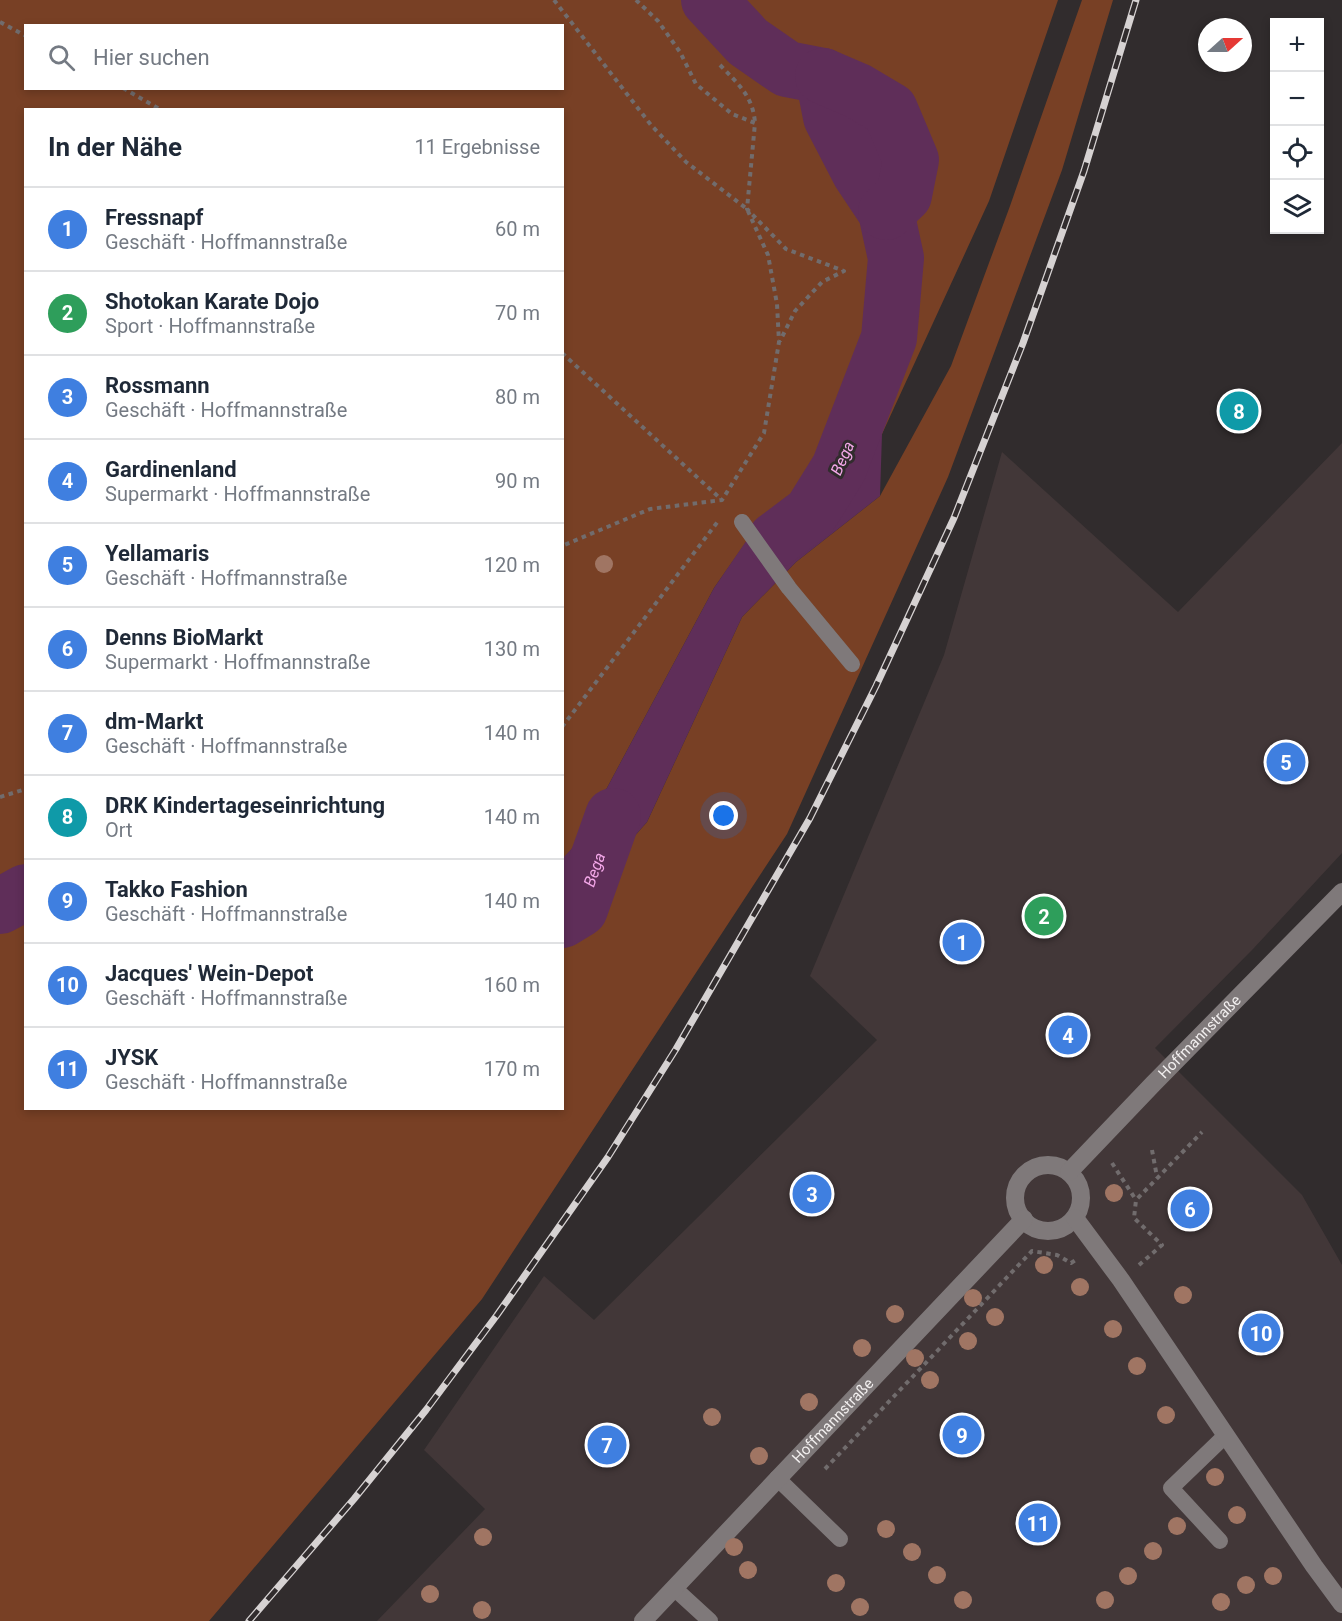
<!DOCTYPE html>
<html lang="de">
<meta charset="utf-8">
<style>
body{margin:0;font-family:Roboto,sans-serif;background:#f2f2f3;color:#1f2937}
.controls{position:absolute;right:18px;top:18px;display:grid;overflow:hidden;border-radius:0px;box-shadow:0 3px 9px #0003}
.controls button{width:54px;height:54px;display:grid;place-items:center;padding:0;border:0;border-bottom:2px solid #e0e1e3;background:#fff;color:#1f2937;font:30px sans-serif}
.compass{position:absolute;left:1198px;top:18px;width:54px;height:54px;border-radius:50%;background:#fff;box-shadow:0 3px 9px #0003;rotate:69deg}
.you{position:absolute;left:724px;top:816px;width:21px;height:21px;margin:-15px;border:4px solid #fff;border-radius:50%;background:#1a73e8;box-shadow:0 0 0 9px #1a73e833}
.badge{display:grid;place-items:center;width:39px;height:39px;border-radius:50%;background:#1a73e8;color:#fff;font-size:20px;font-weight:700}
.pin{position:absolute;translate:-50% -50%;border:3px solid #fff;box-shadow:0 2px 6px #0006}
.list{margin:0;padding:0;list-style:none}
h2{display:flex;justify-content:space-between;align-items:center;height:78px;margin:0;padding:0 24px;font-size:26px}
h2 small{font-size:20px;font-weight:400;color:#747a83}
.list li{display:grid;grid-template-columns:39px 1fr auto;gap:18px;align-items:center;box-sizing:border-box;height:84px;padding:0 24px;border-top:2px solid #e0e1e3}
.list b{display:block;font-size:22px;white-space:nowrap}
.list p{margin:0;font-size:20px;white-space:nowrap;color:#747a83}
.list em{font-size:20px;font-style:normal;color:#747a83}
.icon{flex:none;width:33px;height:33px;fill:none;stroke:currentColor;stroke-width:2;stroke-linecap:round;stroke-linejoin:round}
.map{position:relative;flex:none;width:1342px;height:1621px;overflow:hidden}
.search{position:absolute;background:#fff;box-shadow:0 3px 9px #0003;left:24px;top:24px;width:540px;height:66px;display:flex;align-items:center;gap:15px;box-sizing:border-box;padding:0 21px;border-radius:0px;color:#747a83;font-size:22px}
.panel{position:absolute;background:#fff;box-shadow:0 3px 9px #0003;left:24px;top:108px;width:540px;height:1002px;border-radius:0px}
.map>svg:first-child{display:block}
.built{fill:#423738}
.green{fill:#784025;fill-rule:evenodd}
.water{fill:#5f2e59}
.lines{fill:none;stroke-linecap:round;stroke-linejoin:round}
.river{stroke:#5f2e59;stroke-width:56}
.path{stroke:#716c6d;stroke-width:4;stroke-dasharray:4.5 4.5;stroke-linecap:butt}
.lane{stroke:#7f797a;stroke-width:16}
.street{stroke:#7f797a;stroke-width:18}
.rail-casing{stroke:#d6d2d2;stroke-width:7}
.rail{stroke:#312c2d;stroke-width:4.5;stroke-dasharray:14;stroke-linecap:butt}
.tree{fill:#a07563}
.labels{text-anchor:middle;stroke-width:6;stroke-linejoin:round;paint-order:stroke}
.street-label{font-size:15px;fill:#f2efef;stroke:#312c2d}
.water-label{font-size:16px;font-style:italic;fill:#f4a8e9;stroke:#312c2d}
</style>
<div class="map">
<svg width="1342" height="1621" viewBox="0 0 1342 1621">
<rect width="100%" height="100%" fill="#312c2d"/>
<!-- built -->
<path class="built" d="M1342,443V853L1253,949L1155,1048L1302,1195L1342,1265V1621H377L485,1509L424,1450L544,1276L594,1320L877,1040L810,976L944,655L1002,452L1178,612Z"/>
<!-- green -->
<path class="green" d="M0,0H1058L989,201L882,434L847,475L751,535L714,588L578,842L563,859L562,110H26V1108H562L563,903L585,892L647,822L742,617L796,562L880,496L951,366L1010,206L1082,0H1113L1062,170L948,477L787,834L482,1299L209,1621H0ZM26,26H562V88H26Z"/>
<!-- water -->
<path class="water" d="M882,434L880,496L796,562L742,617L647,822L585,892L563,903L562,859L578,842L714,588L751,534L847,475Z"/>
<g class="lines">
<!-- river -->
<g class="river">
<path d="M709,0L748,42L787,69L823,76L831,117L860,173L886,212L896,258L889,338L839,468L811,513L775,540"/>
<path d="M823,76L858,91L890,110L911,160L904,195L886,212"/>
<path d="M0,906L26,892"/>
<path id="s1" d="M562,920L580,909L613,816"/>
</g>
<!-- path -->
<path class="path" d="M554,0L651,125L686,162L747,209L768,255L777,304L779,342L764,433L722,500L650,509L562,546
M636,0L658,21L680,52L696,84L732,114L755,123L747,209L786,249L844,271L822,282L795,311L780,341
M0,22L26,36
M720,65C738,84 753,96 755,123
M123,88L161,110
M562,353L723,501
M562,727L719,520
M0,797L26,789
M1152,1150L1157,1177
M1112,1163L1136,1200
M1139,1265L1162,1245L1134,1218L1136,1200L1202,1132
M825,1469L1032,1251L1057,1255L1071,1263L1077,1259"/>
<!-- lane -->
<path class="lane" d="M742,522L789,588L852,664
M777,1478L840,1539
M1220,1541L1171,1488L1226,1435
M674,1588L710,1621"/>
<!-- street -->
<g class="street">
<circle cx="1048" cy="1198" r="33"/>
<path id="s2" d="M1069,1172L1153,1084L1342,892"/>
<path d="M1075,1218L1121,1280L1314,1566L1342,1604"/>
<path id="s3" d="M643,1621L1024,1219"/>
</g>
<!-- rail casing -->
<g class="rail-casing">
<path id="rail" d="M249,1621L354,1499L426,1410L497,1315L608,1157L676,1049L810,818L876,686L954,518L1023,343L1084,171L1136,0"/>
</g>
<!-- rail -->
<use href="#rail" class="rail"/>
</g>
<!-- trees -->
<g class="tree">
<circle cx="604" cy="564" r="9"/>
<circle cx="1114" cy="1193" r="9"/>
<circle cx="1044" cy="1265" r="9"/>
<circle cx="1080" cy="1287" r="9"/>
<circle cx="1183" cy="1295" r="9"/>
<circle cx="973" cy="1298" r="9"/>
<circle cx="895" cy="1314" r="9"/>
<circle cx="995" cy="1317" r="9"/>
<circle cx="1113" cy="1329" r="9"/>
<circle cx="968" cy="1341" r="9"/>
<circle cx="862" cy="1348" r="9"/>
<circle cx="915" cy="1358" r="9"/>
<circle cx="1137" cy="1366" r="9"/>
<circle cx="930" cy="1380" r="9"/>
<circle cx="809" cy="1402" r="9"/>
<circle cx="1166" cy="1415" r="9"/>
<circle cx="712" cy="1417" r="9"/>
<circle cx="759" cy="1456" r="9"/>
<circle cx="1215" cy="1477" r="9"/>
<circle cx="1237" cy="1515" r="9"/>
<circle cx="1177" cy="1526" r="9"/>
<circle cx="886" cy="1529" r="9"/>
<circle cx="483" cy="1537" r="9"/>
<circle cx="734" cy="1547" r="9"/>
<circle cx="1153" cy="1551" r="9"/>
<circle cx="912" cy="1552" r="9"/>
<circle cx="748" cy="1570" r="9"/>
<circle cx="937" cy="1575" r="9"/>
<circle cx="1128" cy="1576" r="9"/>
<circle cx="1273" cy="1576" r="9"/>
<circle cx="836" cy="1583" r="9"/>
<circle cx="1246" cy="1585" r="9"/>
<circle cx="430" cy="1594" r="9"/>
<circle cx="963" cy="1600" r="9"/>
<circle cx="1105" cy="1600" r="9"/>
<circle cx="1221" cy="1602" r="9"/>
<circle cx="860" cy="1607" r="9"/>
<circle cx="482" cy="1610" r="9"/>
</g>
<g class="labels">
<!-- street labels -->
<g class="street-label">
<text dy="5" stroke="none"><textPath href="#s2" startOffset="188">Hoffmannstraße</textPath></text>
<text dy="5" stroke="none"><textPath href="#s3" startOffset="276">Hoffmannstraße</textPath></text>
</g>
<!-- water labels -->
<g class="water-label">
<text transform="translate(842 458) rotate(-66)" y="6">Bega</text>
<text dy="6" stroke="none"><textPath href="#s1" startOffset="63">Bega</textPath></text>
</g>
</g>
</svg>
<div class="controls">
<button>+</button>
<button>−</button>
<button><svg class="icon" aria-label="locate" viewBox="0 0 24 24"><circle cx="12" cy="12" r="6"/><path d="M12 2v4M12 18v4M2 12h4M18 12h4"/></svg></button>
<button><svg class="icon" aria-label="layers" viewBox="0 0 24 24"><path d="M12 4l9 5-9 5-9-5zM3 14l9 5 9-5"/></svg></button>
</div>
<svg class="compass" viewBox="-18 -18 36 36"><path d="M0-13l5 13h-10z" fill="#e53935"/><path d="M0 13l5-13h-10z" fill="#747a83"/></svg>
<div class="you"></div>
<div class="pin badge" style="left:962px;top:942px;background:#3f7fe0">1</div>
<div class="pin badge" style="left:1044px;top:916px;background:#2e9e5b">2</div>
<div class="pin badge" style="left:812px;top:1194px;background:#3f7fe0">3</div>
<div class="pin badge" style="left:1068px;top:1035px;background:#3f7fe0">4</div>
<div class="pin badge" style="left:1286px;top:762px;background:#3f7fe0">5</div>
<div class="pin badge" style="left:1190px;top:1209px;background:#3f7fe0">6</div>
<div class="pin badge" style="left:607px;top:1445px;background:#3f7fe0">7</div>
<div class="pin badge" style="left:1239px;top:411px;background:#0f9aa8">8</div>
<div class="pin badge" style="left:962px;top:1435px;background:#3f7fe0">9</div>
<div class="pin badge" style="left:1261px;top:1333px;background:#3f7fe0">10</div>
<div class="pin badge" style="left:1038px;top:1523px;background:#3f7fe0">11</div>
<div class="search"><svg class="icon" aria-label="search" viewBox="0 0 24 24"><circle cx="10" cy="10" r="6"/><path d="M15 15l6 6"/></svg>Hier suchen</div>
<section class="panel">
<h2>In der Nähe<small>11 Ergebnisse</small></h2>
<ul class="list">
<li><span class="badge" style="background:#3f7fe0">1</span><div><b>Fressnapf</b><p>Geschäft · Hoffmannstraße</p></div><em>60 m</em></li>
<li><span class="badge" style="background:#2e9e5b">2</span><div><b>Shotokan Karate Dojo</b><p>Sport · Hoffmannstraße</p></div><em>70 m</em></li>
<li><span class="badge" style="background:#3f7fe0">3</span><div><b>Rossmann</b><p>Geschäft · Hoffmannstraße</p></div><em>80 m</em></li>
<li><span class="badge" style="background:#3f7fe0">4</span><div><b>Gardinenland</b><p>Supermarkt · Hoffmannstraße</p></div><em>90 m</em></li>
<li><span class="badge" style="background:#3f7fe0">5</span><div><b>Yellamaris</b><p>Geschäft · Hoffmannstraße</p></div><em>120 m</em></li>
<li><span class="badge" style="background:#3f7fe0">6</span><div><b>Denns BioMarkt</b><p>Supermarkt · Hoffmannstraße</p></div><em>130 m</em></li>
<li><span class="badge" style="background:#3f7fe0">7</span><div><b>dm-Markt</b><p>Geschäft · Hoffmannstraße</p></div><em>140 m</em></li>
<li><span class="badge" style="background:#0f9aa8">8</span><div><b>DRK Kindertageseinrichtung</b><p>Ort</p></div><em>140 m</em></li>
<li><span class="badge" style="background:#3f7fe0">9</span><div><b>Takko Fashion</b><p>Geschäft · Hoffmannstraße</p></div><em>140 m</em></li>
<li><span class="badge" style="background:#3f7fe0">10</span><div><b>Jacques' Wein-Depot</b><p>Geschäft · Hoffmannstraße</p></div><em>160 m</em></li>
<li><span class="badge" style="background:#3f7fe0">11</span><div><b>JYSK</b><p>Geschäft · Hoffmannstraße</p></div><em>170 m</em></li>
</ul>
</section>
</div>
